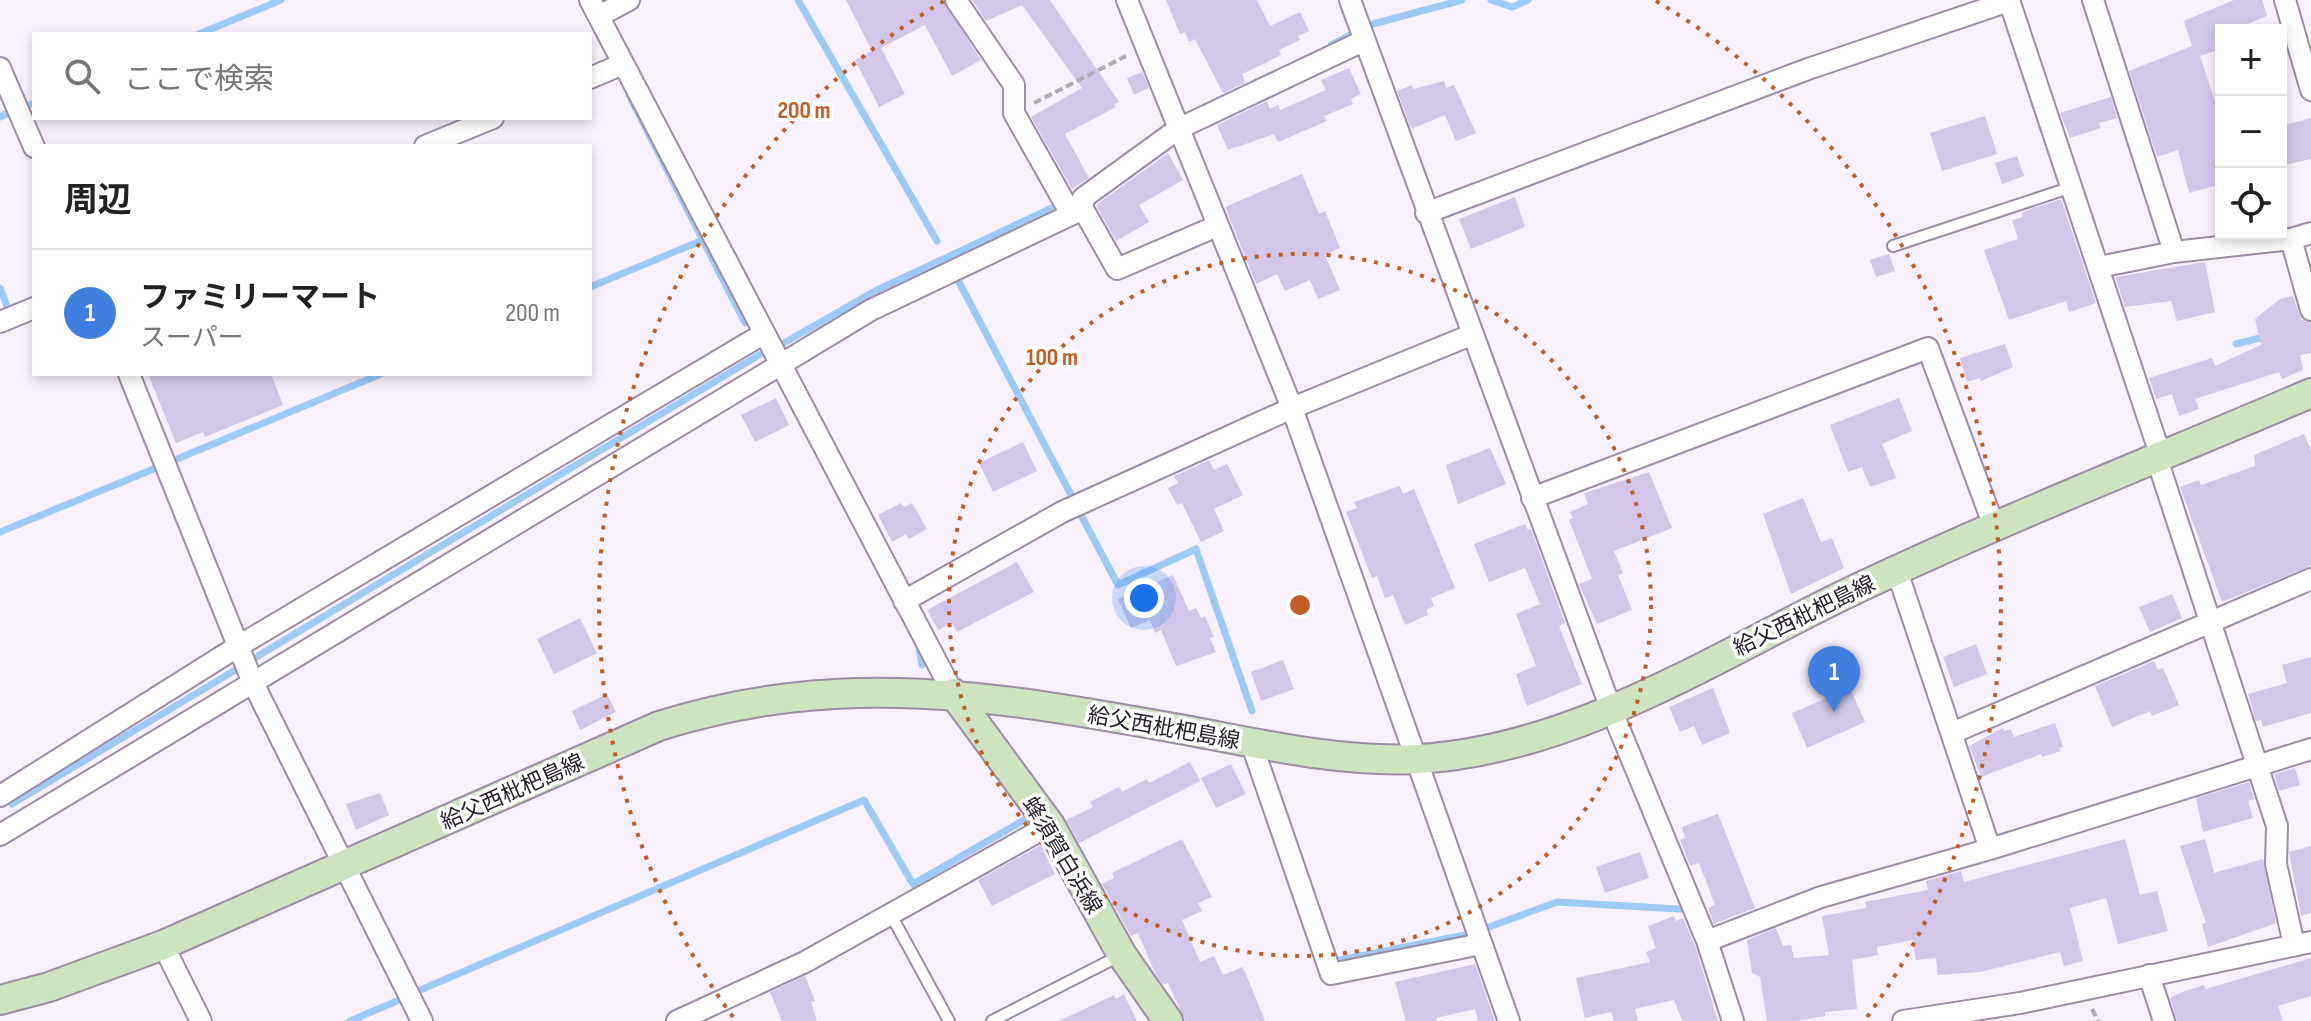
<!DOCTYPE html>
<html lang="ja">
<meta charset="utf-8">
<style>
body{margin:0;font-family:"Sofia Sans Condensed","Noto Sans JP",sans-serif;background:#f6f6f6;color:#222}
.controls{position:absolute;right:24px;top:24px;display:grid;overflow:hidden;border-radius:0px;box-shadow:0 4px 12px #0003}
.controls button{width:72px;height:72px;display:grid;place-items:center;padding:0;border:0;border-bottom:2px solid #e0e0e0;background:#fff;color:#222;font:40px sans-serif}
.you{position:absolute;left:1144px;top:598px;width:28px;height:28px;margin:-20px;border:6px solid #fff;border-radius:50%;background:#1a73e8;box-shadow:0 0 0 12px #1a73e833}
.badge{display:grid;place-items:center;width:52px;height:52px;border-radius:50%;background:#db2777;color:#fff;font-size:26px;font-weight:700}
.pin{position:absolute;translate:-50% -66px;filter:drop-shadow(0 2px 4px #0008)}
.pin::after{content:'';position:absolute;top:42px;width:28px;height:24px;background:inherit;clip-path:polygon(0 0,100% 0,50% 100%)}
.list{margin:0;padding:0;list-style:none}
h2{display:flex;justify-content:space-between;align-items:center;height:104px;margin:0;padding:0 32px;font-size:34px}
h2 small{font-size:26px;font-weight:400;color:#767676}
.list li{display:grid;grid-template-columns:52px 1fr auto;gap:24px;align-items:center;box-sizing:border-box;height:128px;padding:0 32px;border-top:2px solid #e0e0e0}
.list b{display:block;font-size:30px;white-space:nowrap}
.list p{margin:0;font-size:26px;white-space:nowrap;color:#767676}
.list em{font-size:26px;font-style:normal;color:#767676}
.icon{flex:none;width:44px;height:44px;fill:none;stroke:currentColor;stroke-width:2;stroke-linecap:round;stroke-linejoin:round}
.map{position:relative;flex:none;width:2311px;height:1021px;overflow:hidden}
.search{position:absolute;background:#fff;box-shadow:0 4px 12px #0003;left:32px;top:32px;width:560px;height:88px;display:flex;align-items:center;gap:20px;box-sizing:border-box;padding:0 28px;border-radius:0px;color:#767676;font-size:30px}
.panel{position:absolute;background:#fff;box-shadow:0 4px 12px #0003;left:32px;top:144px;width:560px;height:232px;border-radius:0px}
.map>svg:first-child{display:block}
.lines{fill:none;stroke-linecap:round;stroke-linejoin:round}
.stream{stroke:#9ecbf6;stroke-width:7}
.building{fill:#d2c7e9}
.service-casing{stroke:#9e8ba8;stroke-width:14}
.minor-casing{stroke:#9e8ba8;stroke-width:24}
.secondary-casing{stroke:#9e8ba8;stroke-width:32}
.path{stroke:#b1a9b5;stroke-width:4;stroke-dasharray:8 4;stroke-linecap:butt}
.service{stroke:#fff;stroke-width:10}
.minor{stroke:#fff;stroke-width:20}
.secondary{stroke:#cee3bf;stroke-width:28}
.ring{fill:none;stroke:#c15e24;stroke-width:4;stroke-dasharray:4 8}
.labels{text-anchor:middle;stroke-width:7;stroke-linejoin:round;paint-order:stroke}
.street-label{font-size:22px;fill:#241c27;stroke:#fff}
.centre{fill:#c15e24;stroke:#fff;stroke-width:4}
.ring-label{font-size:24px;text-anchor:middle;font-weight:bold;fill:#c15e24;stroke:#fff;stroke-width:7;stroke-linejoin:round;paint-order:stroke}
</style>
<div class="map">
<svg width="2311" height="1021" viewBox="0 0 2311 1021">
<rect width="100%" height="100%" fill="#f8f0fd"/>
<g class="lines">
<!-- stream -->
<path class="stream" d="M798,0L937,241
M1491,0L1512,7L1528,0
M1373,24L1462,0
M199,34L281,0
M1331,45L1350,35
M629,95L745,323
M31,104L34,103
M0,117L8,113
M959,282L1071,495
M590,287L703,240
M0,288L7,306
M784,343L875,291L1052,208
M2236,344L2268,336
M177,459L381,374
M1081,515L1118,585L1196,549L1252,711
M0,532L156,468
M919,648L922,665
M253,659L759,355
M12,804L237,669
M1489,927L1557,902L1679,909
M1334,956L1335,961L1465,935
M418,991L864,800L913,884L1026,819
M350,1021L397,1001"/>
</g>
<!-- building -->
<path class="building" d="M846,0H943L981,60L952,76L925,25L881,48L905,94L879,107L855,60L872,51Z
M972,0H1050L1119,102L1114,104L1116,107L1065,134L1089,178L1081,183L1072,189L1031,117L1082,88L1022,5L986,21Z
M1166,0H1257L1270,26L1300,12L1309,31L1298,36L1300,40L1279,50L1281,55L1242,74L1245,83L1223,93L1195,39L1189,42L1185,32L1180,34Z
M2234,0H2262L2267,16L2233,30H2221V49L2200,56L2221,120V184L2189,193L2178,150L2157,157L2129,71L2192,46L2184,21Z
M1349,68L1361,94L1351,99L1353,104L1324,116L1327,121L1278,142L1274,134L1228,150L1217,125L1267,101L1270,109L1278,105L1280,110L1326,90L1321,80Z
M1142,72L1149,88L1134,95L1127,78Z
M1444,81L1446,88L1454,85L1476,133L1456,141L1445,115L1411,129L1397,91L1412,85L1414,89Z
M2111,97L2117,118L2099,123L2101,128L2070,138L2060,113Z
M1985,116L1997,154L1942,171L1930,133Z
M2311,118V159L2281,166V126Z
M1168,153L1183,180L1139,205L1149,222L1116,241L1096,205Z
M2017,156L2024,176L2002,184L1995,163Z
M1302,174L1319,214L1325,211L1340,248L1325,255L1340,290L1318,299L1310,280L1285,291L1277,274L1256,284L1225,207Z
M1515,197L1525,227L1471,249L1459,219Z
M2061,199L2096,303L2069,312L2066,301L2009,320L1984,250L2018,239L2012,220L2023,217L2022,212Z
M1889,254L1895,271L1876,277L1870,260Z
M2205,262L2215,312L2177,321L2171,301L2125,307L2115,277Z
M2293,296L2301,319L2311,323V353L2300,355L2303,370L2282,379L2279,372L2195,399L2199,409L2179,416L2172,394L2156,399L2149,378L2212,358L2215,366L2261,345L2255,319L2280,299Z
M2005,344L2013,367L1981,381L1980,378L1967,382L1960,358Z
M148,374H271L283,405L205,437L203,432L176,443Z
M776,398L789,425L755,442L741,415Z
M1899,398L1912,431L1882,444L1896,478L1870,487L1862,467L1848,472L1830,425Z
M2304,434L2311,450V566L2222,602L2180,487L2199,480L2201,485L2255,466L2254,455Z
M1023,442L1037,471L993,492L979,463Z
M1490,448L1506,484L1458,504L1446,465Z
M1209,460L1214,470L1227,464L1243,495L1214,509L1224,531L1201,542L1182,503L1177,505L1168,488L1178,483L1174,476Z
M1649,472L1672,528L1614,551L1623,573L1618,575L1632,610L1597,624L1579,584L1592,579L1569,520L1573,518L1570,512L1588,504L1584,493Z
M1400,486L1403,494L1414,489L1455,588L1431,598L1434,606L1426,610L1428,615L1405,625L1393,595L1385,598L1377,576L1372,578L1346,512L1357,508L1354,502Z
M1803,498L1821,542L1832,538L1844,568L1791,594L1763,514Z
M901,503L904,507L912,503L927,529L909,539L906,534L892,542L878,515Z
M1525,524L1528,530L1531,529L1565,623L1559,626L1582,684L1527,706L1516,674L1536,666L1516,614L1540,604L1525,568L1489,582L1474,544Z
M1017,562L1034,592L957,632L952,623L938,630L927,610Z
M1173,575L1189,611L1196,608L1201,618L1205,616L1214,637L1210,638L1216,652L1176,666L1161,630L1155,633L1150,620L1131,628L1118,599Z
M2172,594L2182,618L2150,632L2139,607Z
M580,618L597,653L554,674L537,639Z
M1976,644L1987,674L1954,687L1943,657Z
M2311,657V713L2263,727L2261,720L2256,721L2248,694L2287,683L2282,665Z
M1283,660L1294,689L1261,701L1251,672Z
M2154,661L2158,670L2163,668L2179,705L2152,716L2150,711L2112,727L2095,686Z
M1713,688L1730,733L1702,745L1694,726L1680,732L1669,707Z
M1850,688L1865,722L1807,748L1792,713Z
M607,694L616,712L580,730L572,711Z
M2055,723L2063,747L2059,748L2061,751L2042,757L2041,754L1981,777L1969,746L2003,728L2004,731L2011,729L2014,737Z
M1190,762L1200,781L1079,843L1066,820L1093,807L1090,802L1119,787L1122,792L1147,779L1149,783Z
M1231,764L1246,794L1216,808L1201,778Z
M2295,768L2300,785L2279,791L2274,774Z
M2249,782L2254,799L2248,801L2253,818L2203,832L2196,798Z
M380,793L389,815L356,830L346,804Z
M1718,814L1755,908L1714,924L1708,908L1715,905L1699,863L1690,866L1680,840L1685,838L1682,827Z
M1182,839L1212,897L1198,903L1202,911L1182,920L1200,962L1214,956L1223,975L1243,967L1265,1021H1185L1168,983L1163,985L1155,973L1138,933L1131,936L1102,884L1114,878L1112,873Z
M2125,839L2140,895L2157,891L2168,931L2118,944L2106,898L2070,908L2083,961L2064,966L2060,952L1980,972L1938,975L1936,958L1916,960L1913,940L1877,947L1878,955L1852,960L1857,1009L1825,1012V1016L1796,1021H1767L1760,977L1752,973L1747,940L1776,928L1783,946L1791,945L1794,958L1829,955L1822,916L1866,908L1865,902L1928,890L1926,881L1961,871L1964,882Z
M2205,839L2214,873L2263,859L2276,923L2208,947L2202,924L2206,923L2180,846Z
M1041,845L1055,874L992,906L978,880Z
M2311,846V913L2301,916L2289,852Z
M1640,852L1649,878L1605,893L1596,867Z
M1674,916L1676,921L1683,918L1695,946L1718,1021H1682L1674,1000L1635,1009L1638,1021H1614L1611,1012L1585,1018L1576,978L1650,962L1646,952L1656,948L1648,926Z
M2311,958V996L2278,1006L2283,1021H2177L2170,998L2182,992L2204,985L2206,989Z
M1475,964L1495,1021H1478L1475,1009L1436,1018L1437,1021H1406L1395,982Z
M805,976L815,1001L811,1002L817,1021H782L770,992Z
M1124,994L1137,1021H1059L1114,995L1116,999Z"/>
<g class="lines">
<!-- service casing -->
<g class="service-casing">
<path id="service" d="M1893,246L2072,187
M891,915L949,1021
M992,1021L1119,956"/>
</g>
<!-- minor casing -->
<g class="minor-casing">
<path id="minor" d="M590,0L953,693
M956,0L1014,85V113L1071,214
M1127,0L1292,408L1509,1021
M1350,0L1611,709L1707,941L1733,1021
M2009,0L2161,457
M2093,0L2174,252
M2285,0L2311,90
M599,16L629,0
M0,68L34,147
M590,78L623,64
M425,146L493,118
M1083,209V198L1178,129L1363,41
M1426,213L1808,69L2009,1
M2291,239L2311,310
M2099,267L2174,252L2291,239L2311,233
M0,322L34,308
M129,374L253,683L422,1021
M2157,459L2277,826L2276,864L2294,945
M1532,498L1928,348L1995,529
M1897,571L1990,849
M904,601L1062,512L1292,408L1471,335
M1952,733L2311,579
M1251,742L1331,974L1481,944
M0,796L237,647L763,334
M0,835L871,310L1083,209L1117,269L1217,226
M1707,941L1821,897L1990,849L2311,749
M163,945L201,1021
M2149,975L2164,1021
M677,1021L805,962L1050,825
M1903,1021L2020,1003L2311,942"/>
</g>
<!-- secondary casing -->
<g class="secondary-casing">
<path id="secondary" d="M953,693L1050,825L1122,955L1168,1021
M0,1000L49,987L163,945L659,726C842,668 1001,697 1185,730C1261,744 1340,763 1418,759C1575,750 1716,656 1854,590C2004,519 2159,458 2311,393"/>
</g>
<!-- path -->
<path class="path" d="M1034,103L1126,56
M2092,1009L2098,1021"/>
<!-- service -->
<use href="#service" class="service"/>
<!-- minor -->
<use href="#minor" class="minor"/>
<!-- secondary -->
<use href="#secondary" class="secondary"/>
</g>
<!-- distance rings -->
<g class="ring">
<circle cx="1300" cy="605" r="351"/>
<path d="M733 1017A701 701 0 0 1 944 1M1656 1A701 701 0 0 1 1867 1017"/>
</g>
<g class="labels">
<!-- street labels -->
<g class="street-label">
<text transform="translate(1804 615) rotate(-26)" y="8">給父西枇杷島線</text>
<text transform="translate(1164 727) rotate(10)" y="8">給父西枇杷島線</text>
<text transform="translate(512 791) rotate(-24)" y="8">給父西枇杷島線</text>
<text transform="translate(1063 855) rotate(59)" y="8">蜂須賀白浜線</text>
</g>
</g>
<circle cx="1300" cy="605" r="12" class="centre"/>
<g class="ring-label">
<text x="804" y="118">200 m</text>
<text x="1052" y="365">100 m</text>
</g>
</svg>
<div class="controls">
<button>+</button>
<button>−</button>
<button><svg class="icon" aria-label="locate" viewBox="0 0 24 24"><circle cx="12" cy="12" r="6"/><path d="M12 2v4M12 18v4M2 12h4M18 12h4"/></svg></button>
</div>
<div class="you"></div>
<div class="pin badge" style="left:1834px;top:712px;background:#3f7fe0">1</div>
<div class="search"><svg class="icon" aria-label="search" viewBox="0 0 24 24"><circle cx="10" cy="10" r="6"/><path d="M15 15l6 6"/></svg>ここで検索</div>
<section class="panel">
<h2>周辺<small></small></h2>
<ul class="list">
<li><span class="badge" style="background:#3f7fe0">1</span><div><b>ファミリーマート</b><p>スーパー</p></div><em>200 m</em></li>
</ul>
</section>
</div>
